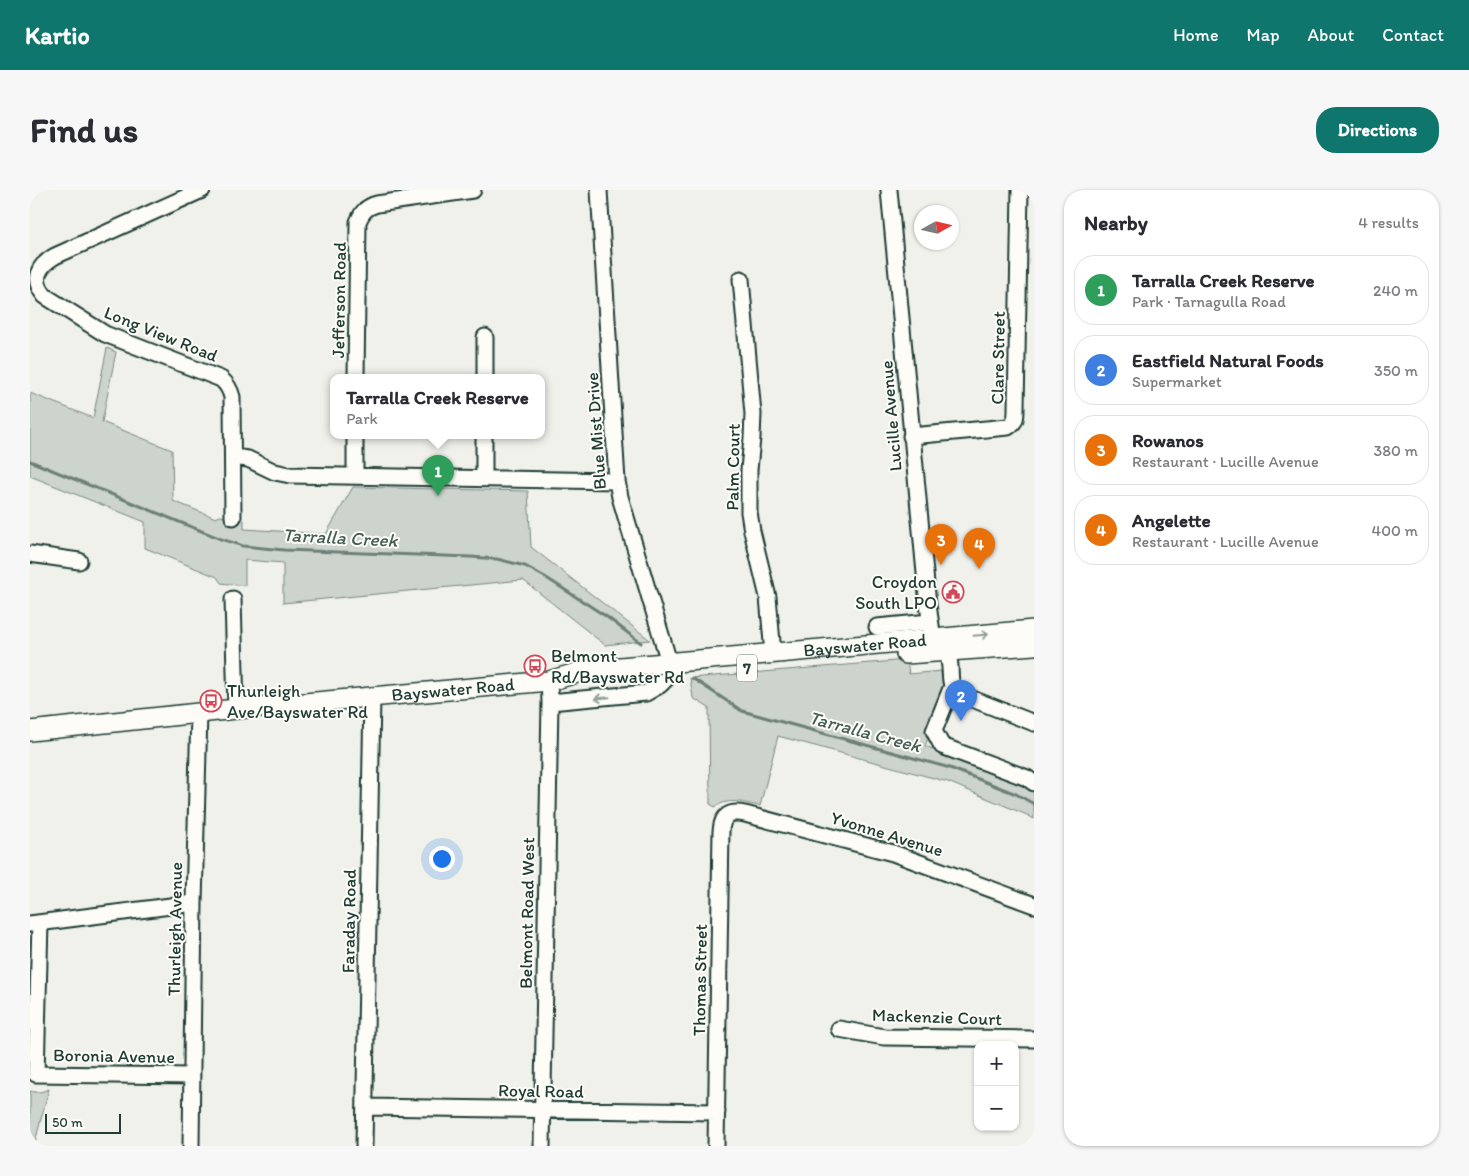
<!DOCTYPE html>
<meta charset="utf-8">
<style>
body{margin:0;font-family:Itim,sans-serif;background:#f7f7f7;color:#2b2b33}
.controls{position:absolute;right:15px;bottom:15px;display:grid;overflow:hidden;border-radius:10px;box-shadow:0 1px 4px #0004}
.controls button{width:45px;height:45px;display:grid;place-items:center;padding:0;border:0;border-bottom:1px solid #e1e1e2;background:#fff;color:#2b2b33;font:25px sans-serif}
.compass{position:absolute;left:884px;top:15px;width:45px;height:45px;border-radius:50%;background:#fff;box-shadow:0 1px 4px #0004;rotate:82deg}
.scale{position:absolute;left:15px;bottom:12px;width:76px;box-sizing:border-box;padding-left:5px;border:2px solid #1f3d34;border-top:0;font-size:14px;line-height:18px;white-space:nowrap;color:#1f3d34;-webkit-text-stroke:4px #fdfcf7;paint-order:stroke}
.you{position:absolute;left:411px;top:668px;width:18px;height:18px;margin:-12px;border:4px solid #fff;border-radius:50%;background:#1a73e8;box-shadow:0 0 0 8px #1a73e833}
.badge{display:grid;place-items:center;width:32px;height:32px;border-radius:50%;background:#0f766e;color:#fff;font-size:16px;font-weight:700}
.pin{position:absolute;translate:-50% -41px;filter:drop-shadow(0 1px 2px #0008)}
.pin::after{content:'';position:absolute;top:26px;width:18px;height:15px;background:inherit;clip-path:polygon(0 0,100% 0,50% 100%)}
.popup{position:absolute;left:300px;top:184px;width:215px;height:65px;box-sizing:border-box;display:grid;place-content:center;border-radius:10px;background:#fff;filter:drop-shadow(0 1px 4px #0005);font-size:16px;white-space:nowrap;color:#7c7c81}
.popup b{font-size:19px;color:#2b2b33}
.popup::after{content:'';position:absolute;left:50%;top:100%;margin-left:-10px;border:10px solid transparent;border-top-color:#fff}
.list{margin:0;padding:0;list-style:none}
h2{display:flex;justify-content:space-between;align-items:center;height:65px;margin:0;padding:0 20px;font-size:21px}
h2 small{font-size:16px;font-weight:400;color:#7c7c81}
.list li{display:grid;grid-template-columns:32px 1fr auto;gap:15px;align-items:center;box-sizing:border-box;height:70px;margin:0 10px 10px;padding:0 10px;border:1px solid #e1e1e2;border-radius:20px}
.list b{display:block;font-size:19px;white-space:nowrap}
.list p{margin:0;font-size:16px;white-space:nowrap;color:#7c7c81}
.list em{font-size:16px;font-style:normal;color:#7c7c81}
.map{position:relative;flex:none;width:1004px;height:956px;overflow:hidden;border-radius:20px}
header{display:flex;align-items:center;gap:30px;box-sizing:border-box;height:70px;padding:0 25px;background:#0f766e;color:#fff}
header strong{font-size:24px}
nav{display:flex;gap:28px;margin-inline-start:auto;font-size:18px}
.intro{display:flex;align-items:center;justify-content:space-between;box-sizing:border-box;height:120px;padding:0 30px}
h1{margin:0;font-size:35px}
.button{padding:12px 22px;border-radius:20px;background:#0f766e;color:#fff;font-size:18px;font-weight:700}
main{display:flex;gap:30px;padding:0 30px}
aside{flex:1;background:#fff;border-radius:20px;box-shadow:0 1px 4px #0004}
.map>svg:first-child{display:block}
.green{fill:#cdd3cd;stroke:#768880}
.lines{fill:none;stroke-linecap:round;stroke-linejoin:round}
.stream{stroke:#6c8077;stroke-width:3}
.minor-casing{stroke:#1f3d34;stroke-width:19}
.major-casing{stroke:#1f3d34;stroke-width:22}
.minor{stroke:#fdfcf7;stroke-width:15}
.major{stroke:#fdfcf7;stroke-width:19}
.oneway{stroke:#8e9c96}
.labels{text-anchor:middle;stroke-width:4;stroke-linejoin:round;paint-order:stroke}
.shield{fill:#fdfcf7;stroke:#62766e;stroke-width:1}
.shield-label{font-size:16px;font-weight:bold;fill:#1f3d34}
.street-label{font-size:18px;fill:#1f3d34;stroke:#fdfcf7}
.poi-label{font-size:18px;fill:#1f3d34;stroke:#fdfcf7;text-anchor:start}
.water-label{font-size:19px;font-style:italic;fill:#455e56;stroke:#fdfcf7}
</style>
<header>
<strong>Kartio</strong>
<nav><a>Home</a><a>Map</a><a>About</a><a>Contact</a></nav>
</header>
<div class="intro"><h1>Find us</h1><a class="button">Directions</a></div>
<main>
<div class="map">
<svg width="1004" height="956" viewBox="0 0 1004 956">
<rect width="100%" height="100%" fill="#f0f1eb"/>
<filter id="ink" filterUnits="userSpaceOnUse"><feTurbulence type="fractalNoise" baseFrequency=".02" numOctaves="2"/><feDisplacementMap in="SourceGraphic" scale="10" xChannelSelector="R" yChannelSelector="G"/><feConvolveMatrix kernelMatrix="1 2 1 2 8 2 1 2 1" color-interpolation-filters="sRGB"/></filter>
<g filter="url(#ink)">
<!-- green -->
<path class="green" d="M77,158L86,162L72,232L142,260L143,311L186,328L190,326L214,330V339L296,344L323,297L498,301L501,357L620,450L575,455L493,390L253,413V373L215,370V396L191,393L187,387L115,358V332L0,286V203L63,228Z
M877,470L879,484L911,481L914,507L895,556L994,592L1004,598V629L997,625L918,592L748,546L730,616C713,613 700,607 685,617L680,614L679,518L663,508L660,488Z
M19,899L4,956H0V901C7,903 12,902 19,899Z"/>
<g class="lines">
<!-- stream -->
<path class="stream" d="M0,271L191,349L213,356L254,360L441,367L467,369L495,376L515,387L577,427L611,453
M662,488L712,521L920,578L986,604L1004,614"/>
<!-- minor casing -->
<g class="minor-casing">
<path id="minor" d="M172,0L25,66C8,76 1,89 15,106L75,144L191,189C197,194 200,199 202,207L203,327
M569,0L587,291L590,307L639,472
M859,0L898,415L903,449
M711,89L723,224L722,248L719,280V322L722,341L738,407L743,464
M326,187L328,32C332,22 336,17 347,14L443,0
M455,187V147
M881,246L978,237C986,232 986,227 986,219L990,0
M203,267L218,269L245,282L260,285L587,291
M325,286V245
M454,288V245
M0,364L49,371
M203,409L206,519
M847,437L900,432
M915,461C925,474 915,491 927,503L1004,533
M922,496L904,541L912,556L997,588L1004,593
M520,512L616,503L630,495L641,484
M10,733L6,884L162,886
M0,734L164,713
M809,839L854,847L1004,849
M335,917L687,922
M161,956L164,713L169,523
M334,956L342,506
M512,956L520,512L519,491
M686,956L691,641C692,625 700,621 715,624L863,663L1004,715"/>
</g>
<!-- major casing -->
<g class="major-casing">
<g id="major">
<path d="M876,464L1004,455"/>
<path id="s1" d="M0,541L206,519L519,491L557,480L1004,440"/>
</g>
</g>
<!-- minor -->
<use href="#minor" class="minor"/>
<!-- major -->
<use href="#major" class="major"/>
</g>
<!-- one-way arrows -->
<defs><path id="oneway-shaft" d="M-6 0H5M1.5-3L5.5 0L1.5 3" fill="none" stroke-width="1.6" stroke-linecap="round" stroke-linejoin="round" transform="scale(1.25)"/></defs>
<g class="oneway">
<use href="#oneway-shaft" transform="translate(951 445) rotate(-5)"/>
<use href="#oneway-shaft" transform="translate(572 508) rotate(175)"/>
</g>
</g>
<!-- icons -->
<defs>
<g id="civic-ring" transform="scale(1.125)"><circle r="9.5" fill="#fdfcf7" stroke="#d1495b" stroke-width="1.5"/><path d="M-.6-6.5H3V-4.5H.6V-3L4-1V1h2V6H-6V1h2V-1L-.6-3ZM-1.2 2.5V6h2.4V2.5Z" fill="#d1495b"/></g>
<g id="bus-ring" transform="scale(1.125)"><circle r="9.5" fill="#fdfcf7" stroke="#d1495b" stroke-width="1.5"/><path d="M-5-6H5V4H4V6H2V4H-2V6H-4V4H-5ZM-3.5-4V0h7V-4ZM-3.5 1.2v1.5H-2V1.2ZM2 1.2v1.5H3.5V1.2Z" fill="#d1495b"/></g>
</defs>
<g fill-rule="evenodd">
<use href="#civic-ring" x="923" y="402"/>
<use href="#bus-ring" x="505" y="476"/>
<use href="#bus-ring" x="181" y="511"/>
</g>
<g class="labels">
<!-- shield labels -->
<rect class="shield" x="707" y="464.5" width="20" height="27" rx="4"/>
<g class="shield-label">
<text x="717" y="484">7</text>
</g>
<!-- street labels -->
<g class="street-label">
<text transform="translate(309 110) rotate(-89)" y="6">Jefferson Road</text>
<text transform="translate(131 144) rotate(22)" y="6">Long View Road</text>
<text transform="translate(968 168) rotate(-89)" y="6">Clare Street</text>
<text transform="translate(861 226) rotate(-95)" y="6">Lucille Avenue</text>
<text transform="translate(566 241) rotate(-94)" y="6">Blue Mist Drive</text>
<text transform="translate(703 277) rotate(-89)" y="6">Palm Court</text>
<text dy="6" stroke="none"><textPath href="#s1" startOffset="840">Bayswater Road</textPath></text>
<text dy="6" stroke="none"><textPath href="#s1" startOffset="425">Bayswater Road</textPath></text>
<text transform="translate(857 644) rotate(17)" y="6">Yvonne Avenue</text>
<text transform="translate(497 723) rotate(-89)" y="6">Belmont Road West</text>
<text transform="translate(319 731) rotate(-89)" y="6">Faraday Road</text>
<text transform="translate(145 739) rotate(-89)" y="6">Thurleigh Avenue</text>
<text transform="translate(670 790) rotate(-89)" y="6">Thomas Street</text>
<text transform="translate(907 827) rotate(2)" y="6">Mackenzie Court</text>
<text transform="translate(84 866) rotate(1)" y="6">Boronia Avenue</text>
<text transform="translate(511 901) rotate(1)" y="6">Royal Road</text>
</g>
<!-- poi labels -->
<g class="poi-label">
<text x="907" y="398" text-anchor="end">Croydon<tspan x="907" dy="21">South LPO</tspan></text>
<text x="521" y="472">Belmont<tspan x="521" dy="21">Rd/Bayswater Rd</tspan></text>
<text x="197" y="507">Thurleigh<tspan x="197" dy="21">Ave/Bayswater Rd</tspan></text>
</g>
<!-- water labels -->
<g class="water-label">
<text transform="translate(310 347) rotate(3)" y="7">Tarralla Creek</text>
<text transform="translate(835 541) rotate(15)" y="7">Tarralla Creek</text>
</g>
</g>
</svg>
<div class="controls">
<button>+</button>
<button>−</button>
</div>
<svg class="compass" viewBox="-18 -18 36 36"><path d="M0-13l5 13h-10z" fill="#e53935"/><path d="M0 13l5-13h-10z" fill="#7c7c81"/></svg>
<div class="scale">50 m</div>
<div class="you"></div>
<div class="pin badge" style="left:408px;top:306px;background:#2e9e5b">1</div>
<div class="popup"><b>Tarralla Creek Reserve</b>Park</div>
<div class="pin badge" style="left:931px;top:531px;background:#3f7fe0">2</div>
<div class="pin badge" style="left:911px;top:375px;background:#e8710a">3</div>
<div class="pin badge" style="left:949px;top:379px;background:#e8710a">4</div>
</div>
<aside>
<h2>Nearby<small>4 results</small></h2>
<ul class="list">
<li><span class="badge" style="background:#2e9e5b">1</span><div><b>Tarralla Creek Reserve</b><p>Park · Tarnagulla Road</p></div><em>240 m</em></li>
<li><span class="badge" style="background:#3f7fe0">2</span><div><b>Eastfield Natural Foods</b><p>Supermarket</p></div><em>350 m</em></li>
<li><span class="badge" style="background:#e8710a">3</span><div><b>Rowanos</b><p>Restaurant · Lucille Avenue</p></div><em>380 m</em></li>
<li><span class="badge" style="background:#e8710a">4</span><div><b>Angelette</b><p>Restaurant · Lucille Avenue</p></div><em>400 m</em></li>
</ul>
</aside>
</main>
